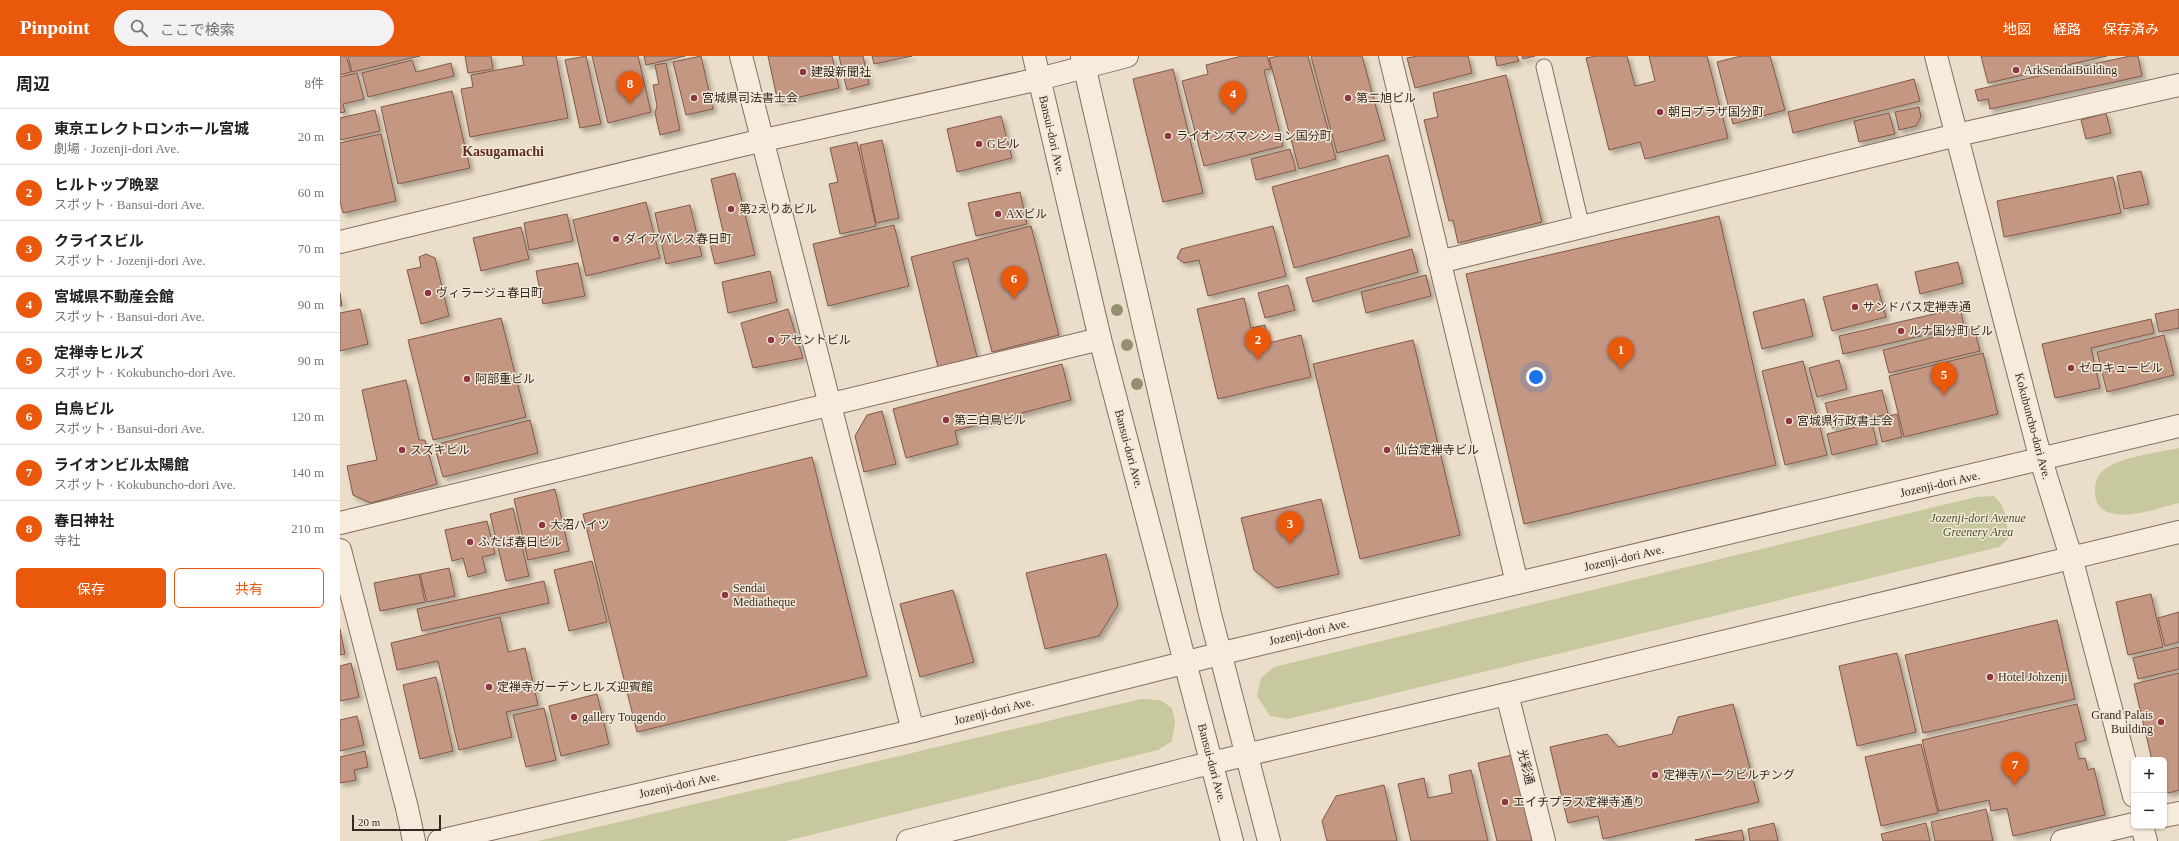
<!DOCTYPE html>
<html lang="ja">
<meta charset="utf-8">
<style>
body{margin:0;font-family:"Times New Roman","Noto Sans JP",serif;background:#f2f2f2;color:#202124}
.controls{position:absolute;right:12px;bottom:12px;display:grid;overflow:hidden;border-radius:6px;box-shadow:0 1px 3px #0004}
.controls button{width:36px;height:36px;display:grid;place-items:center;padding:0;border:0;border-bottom:1px solid #e0e0e0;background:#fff;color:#202124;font:20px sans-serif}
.scale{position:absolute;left:12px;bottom:10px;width:89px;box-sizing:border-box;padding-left:4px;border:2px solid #372922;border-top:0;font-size:11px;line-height:14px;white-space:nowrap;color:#372922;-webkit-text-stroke:3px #f2e8d8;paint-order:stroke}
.you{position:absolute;left:1196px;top:321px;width:14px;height:14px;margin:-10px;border:3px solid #fff;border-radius:50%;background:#1a73e8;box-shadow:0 0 0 6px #1a73e833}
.badge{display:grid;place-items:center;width:26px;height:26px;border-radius:50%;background:#ea580c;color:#fff;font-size:13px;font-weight:700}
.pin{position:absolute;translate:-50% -33px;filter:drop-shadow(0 1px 2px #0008)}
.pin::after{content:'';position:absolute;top:21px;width:14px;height:12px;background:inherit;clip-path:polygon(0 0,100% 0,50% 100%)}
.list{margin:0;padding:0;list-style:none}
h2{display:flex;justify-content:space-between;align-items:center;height:52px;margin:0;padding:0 16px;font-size:17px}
h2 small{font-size:13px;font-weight:400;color:#757577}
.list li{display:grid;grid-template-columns:26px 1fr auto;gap:12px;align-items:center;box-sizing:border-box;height:56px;padding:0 16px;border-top:1px solid #e0e0e0}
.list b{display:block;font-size:15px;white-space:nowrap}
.list p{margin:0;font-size:13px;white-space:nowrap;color:#757577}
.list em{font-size:13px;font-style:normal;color:#757577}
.actions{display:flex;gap:8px;padding:12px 16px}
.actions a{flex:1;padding:9px 0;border:1px solid #ea580c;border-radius:6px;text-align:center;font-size:14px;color:#ea580c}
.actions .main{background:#ea580c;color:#fff}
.icon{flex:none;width:22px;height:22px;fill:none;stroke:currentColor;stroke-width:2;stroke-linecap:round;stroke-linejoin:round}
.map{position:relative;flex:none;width:1839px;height:785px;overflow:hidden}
header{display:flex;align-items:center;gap:24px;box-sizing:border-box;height:56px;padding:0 20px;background:#ea580c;color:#fff}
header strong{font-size:19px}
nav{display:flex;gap:22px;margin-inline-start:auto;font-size:14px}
.search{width:280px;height:36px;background:#f2f2f2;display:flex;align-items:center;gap:10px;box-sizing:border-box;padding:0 14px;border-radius:22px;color:#757577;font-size:15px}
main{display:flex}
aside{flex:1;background:#fff}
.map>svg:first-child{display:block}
.green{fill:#c8c89e}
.building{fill:#c49783;stroke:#825848;filter:url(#shadow)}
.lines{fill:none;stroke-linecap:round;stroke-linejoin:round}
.service-casing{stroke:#856f60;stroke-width:17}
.minor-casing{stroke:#856f60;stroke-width:24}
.tertiary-casing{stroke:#856f60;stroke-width:24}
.service{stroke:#f6ebdc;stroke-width:15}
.minor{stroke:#f6ebdc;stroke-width:22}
.tertiary{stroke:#f6ebdc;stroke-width:22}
.tree{fill:#939072}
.poi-dot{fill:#8e3641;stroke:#f2e8d8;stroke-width:1.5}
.labels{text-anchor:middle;stroke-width:3;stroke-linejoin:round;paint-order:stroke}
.poi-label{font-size:12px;fill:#372922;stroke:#f2e8d8;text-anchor:start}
.street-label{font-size:12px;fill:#372922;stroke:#f2e8d8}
.park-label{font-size:12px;font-style:italic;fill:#4c512a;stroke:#f2e8d8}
.quarter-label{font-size:14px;font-weight:bold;fill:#5f2b25;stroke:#f2e8d8}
</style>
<header>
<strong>Pinpoint</strong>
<div class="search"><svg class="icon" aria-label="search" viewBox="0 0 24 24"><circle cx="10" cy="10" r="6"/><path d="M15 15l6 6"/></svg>ここで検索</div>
<nav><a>地図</a><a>経路</a><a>保存済み</a></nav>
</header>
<main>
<aside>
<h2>周辺<small>8件</small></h2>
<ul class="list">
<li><span class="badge">1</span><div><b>東京エレクトロンホール宮城</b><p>劇場 · Jozenji-dori Ave.</p></div><em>20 m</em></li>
<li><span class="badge">2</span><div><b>ヒルトップ晩翠</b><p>スポット · Bansui-dori Ave.</p></div><em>60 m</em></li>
<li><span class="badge">3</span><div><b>クライスビル</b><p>スポット · Jozenji-dori Ave.</p></div><em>70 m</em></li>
<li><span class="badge">4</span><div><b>宮城県不動産会館</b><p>スポット · Bansui-dori Ave.</p></div><em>90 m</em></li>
<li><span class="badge">5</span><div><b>定禅寺ヒルズ</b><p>スポット · Kokubuncho-dori Ave.</p></div><em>90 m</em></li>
<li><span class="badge">6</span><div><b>白鳥ビル</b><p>スポット · Bansui-dori Ave.</p></div><em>120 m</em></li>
<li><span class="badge">7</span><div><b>ライオンビル太陽館</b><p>スポット · Kokubuncho-dori Ave.</p></div><em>140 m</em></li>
<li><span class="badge">8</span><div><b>春日神社</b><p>寺社</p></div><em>210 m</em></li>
</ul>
<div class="actions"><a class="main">保存</a><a>共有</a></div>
</aside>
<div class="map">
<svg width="1839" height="785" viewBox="0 0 1839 785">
<defs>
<filter id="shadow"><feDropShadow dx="3.5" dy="3.5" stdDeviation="2" flood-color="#0004"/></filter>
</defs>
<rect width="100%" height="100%" fill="#eaddc9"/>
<!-- green -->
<path class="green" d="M1839,392V447C1817,452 1753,477 1755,433C1755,424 1760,415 1768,411C1783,401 1820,396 1839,392Z
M1654,440C1667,452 1667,466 1668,483L1659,491L948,663L930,660L917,640L921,622L934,611L1636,441Z
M801,643L820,644L832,652L835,666L832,685L818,694L446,785H198Z"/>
<!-- building -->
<path class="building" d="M0,0H6L11,16L0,19Z
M8,0H80L12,16Z
M125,0H151L153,13L128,17Z
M182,0H216L228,62L130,81L121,33L133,31L131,19L184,9Z
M246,0L261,68L240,72L225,4Z
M252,0H298L311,56L268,67Z
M304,0H345L306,9Z
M361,0L373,53L346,59L333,6Z
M428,0H492L499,32L438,46Z
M499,0H523L529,28L507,34Z
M532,0H572L534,8Z
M902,0H927L931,13L924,14L943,90L864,110L842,25L868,18L866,9Z
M939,0H968L996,103L959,113L929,2Z
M971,0H1022L1045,84L997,97Z
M1077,0H1128L1132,17L1075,32L1067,2Z
M1155,0H1177L1179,5L1157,10Z
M1182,0H1195L1183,3Z
M1256,0H1287L1295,30L1315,25L1309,0H1367L1388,82L1305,103L1300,86L1269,94L1246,2Z
M1401,0H1430L1445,54L1393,68L1377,6Z
M1641,0H1767L1648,27Z
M1790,0H1798L1802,20L1650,53L1648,43L1638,45L1635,34Z
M72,4L76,16L111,7L114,20L28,41L22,17Z
M326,7L340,74L320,79L315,57L317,50L313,29L319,28L315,9Z
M833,13L863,137L823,146L793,23Z
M17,17L24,43L3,48L5,56L0,57V21Z
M1166,19L1202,166L1118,187L1113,164L1109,165L1084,64L1098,61L1093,37Z
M1574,23L1580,45L1453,77L1448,56Z
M112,35L130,112L58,128L41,51Z
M1579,51L1581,61L1576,70L1559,74L1555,56Z
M35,54L40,75L0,84V62Z
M1549,57L1555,78L1519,86L1514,65Z
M1766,57L1771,77L1746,83L1741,64Z
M661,60L672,102L617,116L607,73Z
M41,78L56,145L3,157L0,145V87Z
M542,84L559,162L536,167L520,89Z
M517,86L536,170L500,178L489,128L498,126L490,92Z
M950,93L956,114L916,124L911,103Z
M1048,99L1070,180L954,212L932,131Z
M1801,115L1809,148L1784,153L1777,120Z
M395,117L415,199L375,208L370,188L385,184L371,123Z
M1773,121L1781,157L1664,181L1657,145Z
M680,136L687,168L636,180L628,147Z
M306,146L320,202L246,220L233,164Z
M350,149L362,200L326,208L315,157Z
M227,158L233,185L189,194L184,167Z
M1379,160L1436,409L1184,468L1126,218Z
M554,169L569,230L488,250L473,188Z
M691,170L719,279L652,296L628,202L613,206L637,301L598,311L571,201Z
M933,170L946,220L868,240L859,204L844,207L837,202L841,193Z
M181,171L189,203L141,215L133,182Z
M1072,193L1078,216L973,246L966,222Z
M86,198L95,202L109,260L81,268L67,214L81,211L79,201Z
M1618,206L1623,227L1580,238L1575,216Z
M238,207L245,240L203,248L196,215Z
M430,215L437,246L388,257L382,226Z
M1086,219L1091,240L1026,257L1021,236Z
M1537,228L1546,261L1492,275L1483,241Z
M948,229L955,254L925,262L918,237Z
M0,237L2,250H0Z
M904,242L911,272L925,269L929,287L961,279L971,321L878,343L857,253Z
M1464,243L1473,280L1422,293L1413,256Z
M1620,252L1624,270L1503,298L1499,280Z
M20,253L28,288L0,295V257Z
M448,253L463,302L413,312L401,267Z
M1839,253V272L1819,276L1815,258Z
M161,262L186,361L93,384L68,284Z
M1811,263L1814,277L1751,292L1760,332L1715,342L1702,288Z
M1634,271L1640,295L1549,317L1543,294Z
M1824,279L1834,319L1767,336L1757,296Z
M1073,284L1120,479L1020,503L973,308Z
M1643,297L1658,358L1564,381L1549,320Z
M1499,304L1507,333L1477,341L1469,312Z
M1463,305L1487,399L1445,409L1422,315Z
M722,308L731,344L615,375L618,388L566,402L553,353Z
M66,324L79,384H85L97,428L31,447L13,439L7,410L37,404L22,334Z
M1542,334L1548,358L1492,372L1485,347Z
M542,355L556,408L524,416L515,380L527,359Z
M1557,358L1562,381L1542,386L1537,363Z
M190,364L198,397L103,421L94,389Z
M1532,367L1537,388L1492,399L1487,378Z
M472,401L527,620L297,676L243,458Z
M215,433L229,495L188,504L174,443Z
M981,443L999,518L936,532L914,514L901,462Z
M173,452L189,520L166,525L150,458Z
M147,465L155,498L142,501L146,516L128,521L123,502L112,505L105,474Z
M766,498L778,549L759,580L705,593L686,517Z
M252,505L267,566L229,575L214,514Z
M109,512L115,540L87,546L80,518Z
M79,518L85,546L40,555L34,527Z
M204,525L209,547L82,575L77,553Z
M613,534L634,606L580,621L560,548Z
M1811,538L1823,591L1788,599L1776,546Z
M1839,556V586L1825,590L1818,562Z
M160,561L168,596L185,592L198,649L166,656L172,681L119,694L98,605L57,614L51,587Z
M1717,564L1735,643L1583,677L1565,599Z
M0,573L5,598L0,599Z
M1839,591V613L1798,623L1793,602Z
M1557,597L1576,676L1517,690L1499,610Z
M11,607L19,641L0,645V610Z
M1839,617V734L1829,737L1824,734V704H1812L1794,628Z
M96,621L113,695L80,703L63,629Z
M257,638L269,688L221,700L209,650Z
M1393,648L1419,746L1263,783L1258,760L1228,767L1210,691L1267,678L1278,691L1332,678L1338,661Z
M1737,648L1746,684L1735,687L1739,703L1745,702L1748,714L1754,712L1765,759L1673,780L1667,752L1651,755L1649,744L1599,755L1582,684Z
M204,652L216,704L186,711L173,659Z
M17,660L24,689L0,695V664Z
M1581,688L1598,757L1541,770L1525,701Z
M25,695L28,711L14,714L16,724L0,727V701Z
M1172,699L1192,785H1157L1138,707Z
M1131,714L1148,785H1071L1058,728L1084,722L1088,742L1112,737L1109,719Z
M1044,729L1057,785H987L982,765L996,740Z
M1646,753L1653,785H1595L1591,766Z
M1434,767L1438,785H1410L1408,773Z
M1586,767L1590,785H1543L1541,778Z
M1402,774L1404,785L1355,784Z"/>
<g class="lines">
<!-- service casing -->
<g class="service-casing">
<path id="service" d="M1204,11L1242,172"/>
</g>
<!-- minor casing -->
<g class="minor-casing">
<path id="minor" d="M401,0L573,675
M1050,0L1177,527
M1099,206L1617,79L1839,29
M0,467L760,283
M0,494L67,752L74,785
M1731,501L1794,740
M1167,638L1204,785
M1824,760L1839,757
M1802,770L1806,785
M1722,785L1794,768"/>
</g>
<!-- tertiary casing -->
<g class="tertiary-casing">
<path id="tertiary" d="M694,0L760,283L892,785
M742,0L870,558L929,785
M1596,0L1701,404L1731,501
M0,186L402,89L699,23L787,0
M99,785L573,675L891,595L1839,370
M568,785L854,711L1167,638L1839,476"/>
</g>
<!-- service -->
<use href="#service" class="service"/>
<!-- minor -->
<use href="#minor" class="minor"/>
<!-- tertiary -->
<use href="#tertiary" class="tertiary"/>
</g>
<!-- trees -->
<g class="tree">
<circle cx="777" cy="254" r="6"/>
<circle cx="787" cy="289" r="6"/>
<circle cx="797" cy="328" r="6"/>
</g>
<!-- markers -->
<g class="poi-dot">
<circle cx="1676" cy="14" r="4"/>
<circle cx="463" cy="16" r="4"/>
<circle cx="354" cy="42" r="4"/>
<circle cx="1008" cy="42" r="4"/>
<circle cx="1320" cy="56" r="4"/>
<circle cx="828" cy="80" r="4"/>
<circle cx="639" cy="88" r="4"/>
<circle cx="391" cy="153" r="4"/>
<circle cx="658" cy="158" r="4"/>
<circle cx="276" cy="183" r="4"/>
<circle cx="88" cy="237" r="4"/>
<circle cx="1515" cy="251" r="4"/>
<circle cx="1561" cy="275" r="4"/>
<circle cx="431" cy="284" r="4"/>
<circle cx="1731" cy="312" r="4"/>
<circle cx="127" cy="323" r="4"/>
<circle cx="606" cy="364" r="4"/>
<circle cx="1449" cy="365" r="4"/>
<circle cx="62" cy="394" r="4"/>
<circle cx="1047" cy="394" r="4"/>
<circle cx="202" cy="469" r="4"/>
<circle cx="130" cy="486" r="4"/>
<circle cx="385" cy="539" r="4"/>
<circle cx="1650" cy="621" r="4"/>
<circle cx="149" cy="631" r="4"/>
<circle cx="234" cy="661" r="4"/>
<circle cx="1821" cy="666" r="4"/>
<circle cx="1315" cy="719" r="4"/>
<circle cx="1165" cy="746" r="4"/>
</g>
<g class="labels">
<!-- poi labels -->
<g class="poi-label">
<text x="1684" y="18">ArkSendaiBuilding</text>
<text x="471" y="20">建設新聞社</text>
<text x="362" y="46">宮城県司法書士会</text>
<text x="1016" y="46">第二旭ビル</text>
<text x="1328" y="60">朝日プラザ国分町</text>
<text x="836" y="84">ライオンズマンション国分町</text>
<text x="647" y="92">Gビル</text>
<text x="399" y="157">第2えりあビル</text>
<text x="666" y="162">AXビル</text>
<text x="284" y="187">ダイアパレス春日町</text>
<text x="96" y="241">ヴィラージュ春日町</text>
<text x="1523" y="255">サンドパス定禅寺通</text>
<text x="1569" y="279">ルナ国分町ビル</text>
<text x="439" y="288">アセントビル</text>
<text x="1739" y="316">ゼロキュービル</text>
<text x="135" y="327">阿部重ビル</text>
<text x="614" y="368">第三白鳥ビル</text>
<text x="1457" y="369">宮城県行政書士会</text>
<text x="70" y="398">スズキビル</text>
<text x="1055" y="398">仙台定禅寺ビル</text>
<text x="210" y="473">大沼ハイツ</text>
<text x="138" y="490">ふたば春日ビル</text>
<text x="393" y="536">Sendai<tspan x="393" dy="14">Mediatheque</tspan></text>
<text x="1658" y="625">Hotel Johzenji</text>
<text x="157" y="635">定禅寺ガーデンヒルズ迎賓館</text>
<text x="1813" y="663" text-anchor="end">Grand Palais<tspan x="1813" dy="14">Building</tspan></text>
<text x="242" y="665">gallery Tougendo</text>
<text x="1323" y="723">定禅寺パークビルヂング</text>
<text x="1173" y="750">エイチプラス定禅寺通り</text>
</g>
<!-- street labels -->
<g class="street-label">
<text transform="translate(712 79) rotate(77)" y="4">Bansui-dori Ave.</text>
<text transform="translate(1693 370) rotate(75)" y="4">Kokubuncho-dori Ave.</text>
<text transform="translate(789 393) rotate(75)" y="4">Bansui-dori Ave.</text>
<text transform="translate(1600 428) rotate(-13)" y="4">Jozenji-dori Ave.</text>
<text transform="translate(1284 502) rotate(-13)" y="4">Jozenji-dori Ave.</text>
<text transform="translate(969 576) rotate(-13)" y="4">Jozenji-dori Ave.</text>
<text transform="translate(654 655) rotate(-14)" y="4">Jozenji-dori Ave.</text>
<text transform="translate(872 707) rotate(75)" y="4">Bansui-dori Ave.</text>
<text transform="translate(1186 711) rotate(76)" y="4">光彩通</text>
<text transform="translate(339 729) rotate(-13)" y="4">Jozenji-dori Ave.</text>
</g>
<!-- park labels -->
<g class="park-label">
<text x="1638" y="466">Jozenji-dori Avenue<tspan x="1638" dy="14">Greenery Area</tspan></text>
</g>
<!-- quarter labels -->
<g class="quarter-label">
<text x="163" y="100">Kasugamachi</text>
</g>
</g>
</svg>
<div class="controls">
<button>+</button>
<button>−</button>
</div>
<div class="scale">20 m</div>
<div class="you"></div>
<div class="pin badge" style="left:1281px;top:314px">1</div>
<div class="pin badge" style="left:918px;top:304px">2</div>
<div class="pin badge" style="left:950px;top:488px">3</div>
<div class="pin badge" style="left:893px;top:58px">4</div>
<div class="pin badge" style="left:1604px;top:339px">5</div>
<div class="pin badge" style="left:674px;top:243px">6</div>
<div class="pin badge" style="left:1675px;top:729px">7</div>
<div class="pin badge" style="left:290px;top:48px">8</div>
</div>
</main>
